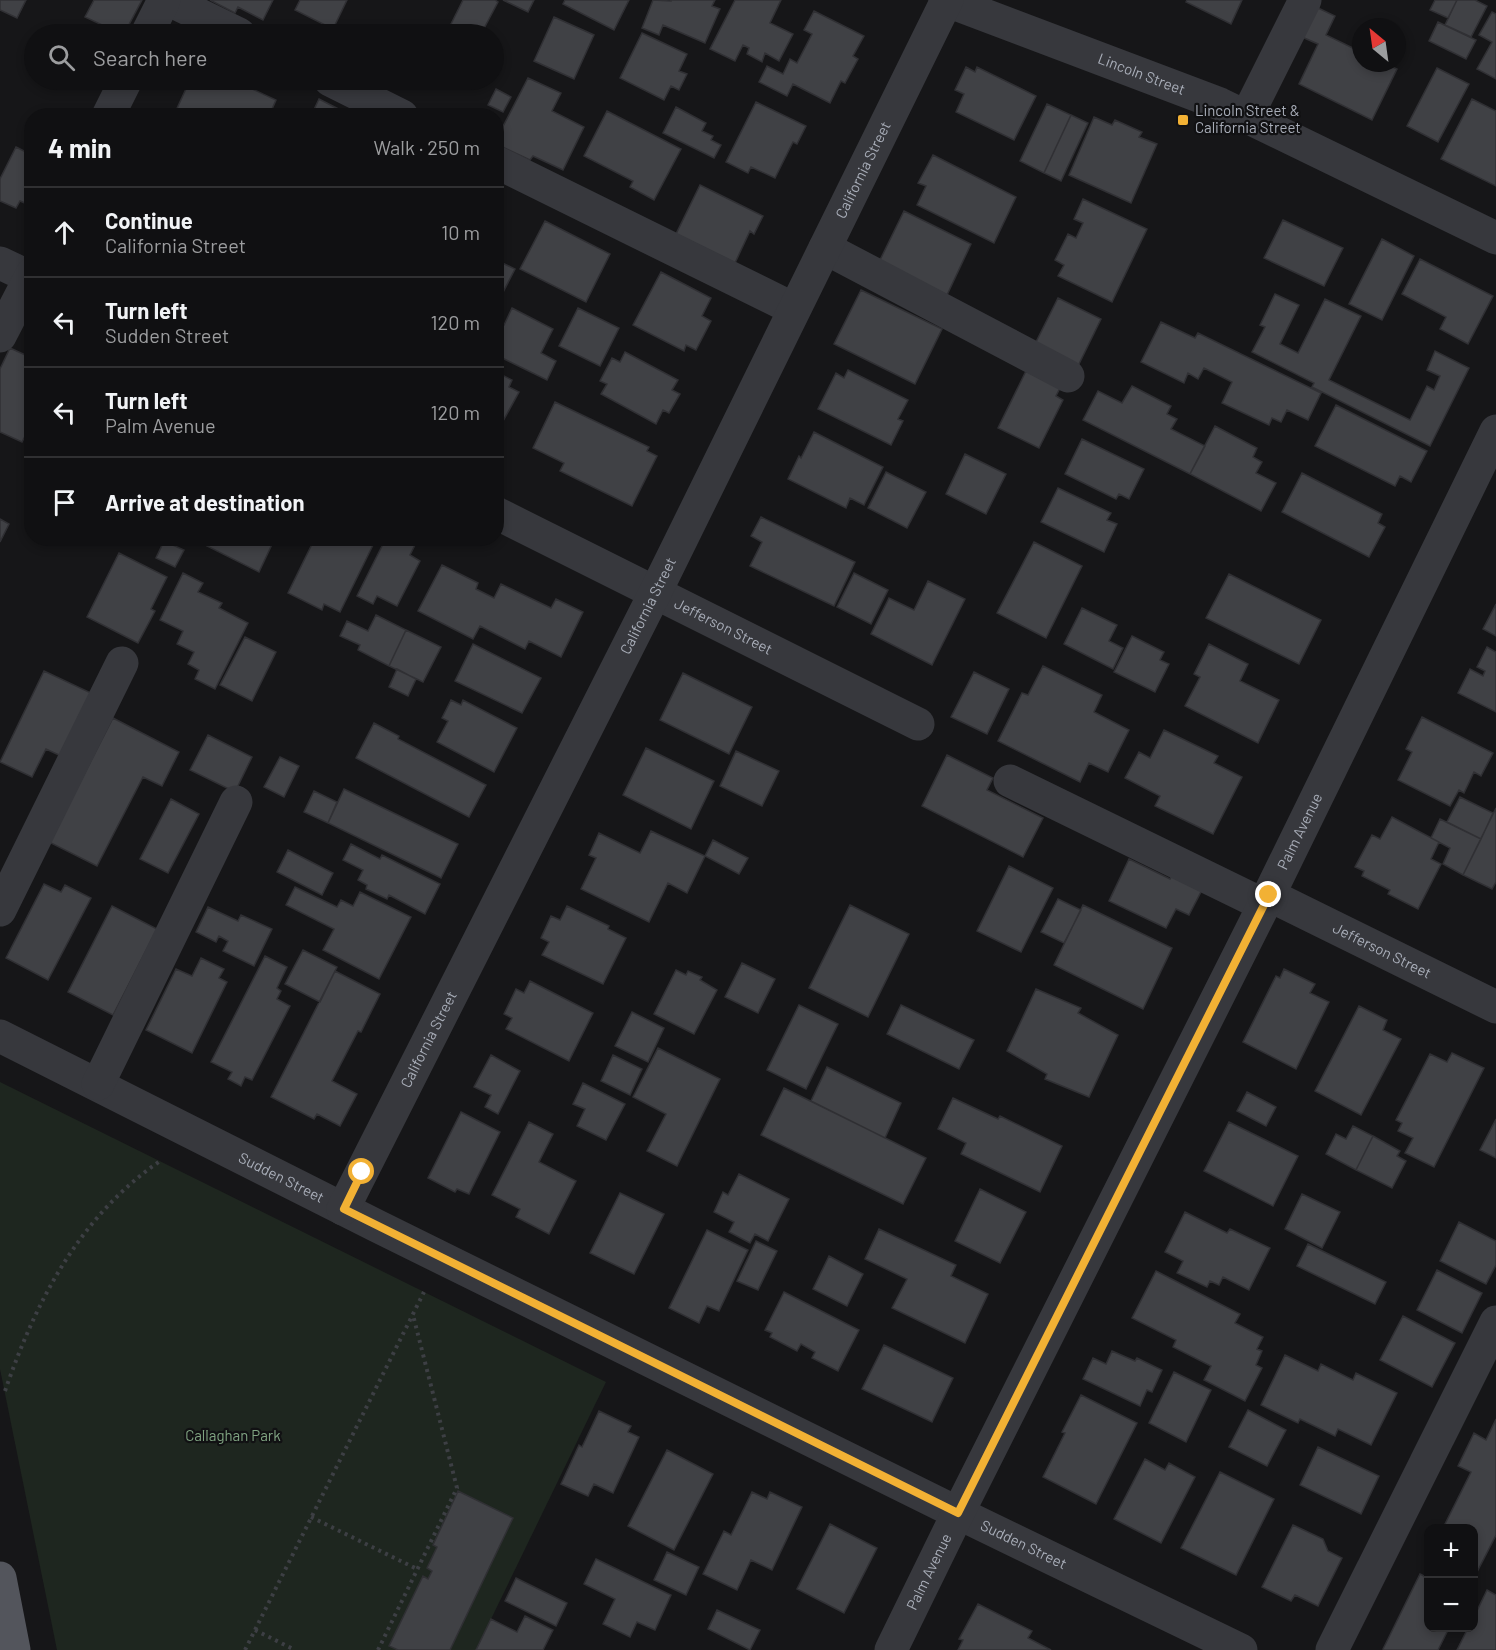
<!DOCTYPE html>
<meta charset="utf-8">
<style>
body{margin:0;font-family:Barlow,sans-serif;background:#1e1e20;color:#f1f3f6}
.controls{position:absolute;right:18px;bottom:18px;display:grid;overflow:hidden;border-radius:12px;box-shadow:0 3px 9px #0003}
.controls button{width:54px;height:54px;display:grid;place-items:center;padding:0;border:0;border-bottom:2px solid #303032;background:#101012;color:#f1f3f6;font:30px sans-serif}
.compass{position:absolute;left:1352px;top:18px;width:54px;height:54px;border-radius:50%;background:#101012;box-shadow:0 3px 9px #0003;rotate:331deg}
.stop{position:absolute;width:18px;height:18px;margin:-14px;border:4px solid #f2b134;border-radius:50%;background:#fff}
.stop.end{background:#f2b134;border-color:#fff;box-shadow:0 2px 6px #0008}
.list{margin:0;padding:0;list-style:none}
h2{display:flex;justify-content:space-between;align-items:center;height:78px;margin:0;padding:0 24px;font-size:26px}
h2 small{font-size:20px;font-weight:400;color:#9c9d9f}
.list li{display:grid;grid-template-columns:39px 1fr auto;gap:18px;align-items:center;box-sizing:border-box;height:90px;padding:0 24px;border-top:2px solid #303032}
.list b{display:block;font-size:22px;white-space:nowrap}
.list p{margin:0;font-size:20px;white-space:nowrap;color:#9c9d9f}
.list em{font-size:20px;font-style:normal;color:#9c9d9f}
.icon{flex:none;width:33px;height:33px;fill:none;stroke:currentColor;stroke-width:2;stroke-linecap:round;stroke-linejoin:round}
.map{position:relative;flex:none;width:1496px;height:1650px;overflow:hidden}
.search{position:absolute;background:#101012;box-shadow:0 3px 9px #0003;left:24px;top:24px;width:480px;height:66px;display:flex;align-items:center;gap:15px;box-sizing:border-box;padding:0 21px;border-radius:33px;color:#9c9d9f;font-size:22px}
.panel{position:absolute;background:#101012;box-shadow:0 3px 9px #0003;left:24px;top:108px;width:480px;height:438px;border-radius:24px}
.map>svg:first-child{display:block}
.green{fill:#1e261f}
.building{fill:#404145;stroke:#303034;stroke-width:1.5}
.lines{fill:none;stroke-linecap:round;stroke-linejoin:round}
.path{stroke:#3d3f44;stroke-width:4;stroke-dasharray:3 4.5;stroke-linecap:butt}
.minor{stroke:#37383d;stroke-width:33}
.major{stroke:#53555c;stroke-width:33}
.route{stroke:#f2b134;stroke-width:8}
.poi-dot{fill:#f2b134;stroke:#111113;stroke-width:2}
.labels{text-anchor:middle;stroke-width:4.5;stroke-linejoin:round;paint-order:stroke}
.street-label{font-size:15px;fill:#a8adb8;stroke:#111113}
.poi-label{font-size:15px;fill:#a8adb8;stroke:#111113;text-anchor:start}
.park-label{font-size:15px;fill:#7fa381;stroke:#111113}
</style>
<div class="map">
<svg width="1496" height="1650" viewBox="0 0 1496 1650">
<rect width="100%" height="100%" fill="#161618"/>
<!-- green -->
<path class="green" d="M0,1082L606,1382L476,1650H57L0,1369Z"/>
<!-- building -->
<path class="building" d="M0,0H26L17,18L0,10Z
M94,0H142L124,34H121L85,17Z
M210,0H273L263,20L238,7L235,13Z
M300,0H347L333,29L295,10Z
M463,0H495L498,2L481,34H446Z
M503,0H534L528,12Z
M565,0H629L614,30L563,4Z
M653,0L671,1V0H715L712,6L720,9L705,43L663,25L659,35L642,28Z
M735,0H781L770,23L793,34L779,61L765,53L762,62L747,54L749,48L743,45L735,61L710,49Z
M1187,0H1242L1231,24L1186,2Z
M1435,0H1457L1448,18L1430,10Z
M1457,0H1475L1487,6L1471,37L1445,25Z
M1316,7L1335,16L1326,35L1361,52V63H1384L1397,69L1372,120L1299,84L1318,44L1302,37Z
M814,11L864,36L853,56L858,59L845,83L841,81L830,103L793,84L787,96L759,82L767,66L783,74L790,59L797,63L812,34L804,30Z
M1492,12L1496,14V79L1477,69L1492,42L1479,35Z
M554,17L594,35L574,79L534,61Z
M1438,22L1476,40L1466,59L1429,41Z
M642,33L687,54L679,71L687,74L679,90L671,86L664,100L620,78Z
M966,67L975,72L977,67L1036,96L1014,140L956,112L964,94L955,90Z
M1437,68L1469,84L1438,142L1407,126Z
M528,78L561,93L552,111L584,127L563,170L533,156L530,160L496,144V140Z
M190,80H233L276,100L269,116H176L174,115Z
M496,89L511,97L503,112L488,105Z
M319,99L352,116H311Z
M1472,99L1496,111V186L1441,159Z
M756,102L806,126L797,144L793,142L775,178L751,167L748,173L726,162Z
M1047,104L1071,115L1044,173L1020,161Z
M676,107L706,123L702,131L713,136L711,140L721,145L714,158L663,133Z
M607,111L681,149L654,200L630,187L633,181L584,156Z
M1071,115L1088,123L1061,181L1044,173Z
M1094,117L1112,125L1115,120L1142,132L1139,137L1157,144L1131,203L1069,175Z
M16,147L32,155V206L20,201L16,208L0,201V179Z
M933,155L1016,197L994,243L917,205L926,186L918,183Z
M700,185L763,216L754,234L750,231L735,263L676,234Z
M1083,199L1147,229L1112,302L1058,276L1064,265L1055,260L1068,234L1076,238L1083,223L1074,219Z
M904,211L971,244L947,295L879,262Z
M1283,220L1343,248L1324,286L1264,258Z
M545,221L610,254L586,302L520,269Z
M1382,239L1414,256L1382,320L1349,304Z
M1420,259L1493,296L1468,344L1440,329L1446,317L1402,294Z
M496,260L515,269L496,306Z
M661,272L711,298L702,316L711,321L696,350L686,345L684,351L633,325Z
M861,290L942,329L915,384L834,344Z
M1275,294L1299,305L1280,344L1298,353L1325,299L1361,316L1329,380L1410,420L1427,386L1434,390L1440,376L1427,370L1435,351L1469,368L1430,446L1312,387L1314,383L1252,352L1265,327L1260,325Z
M1058,298L1101,319L1078,366L1035,344Z
M512,308L553,329L541,353L556,361L547,380L496,355V321L504,325Z
M578,308L619,328L600,366L559,346Z
M1161,322L1195,338L1198,333L1321,393L1308,420L1287,410L1281,422L1272,418L1269,425L1222,403L1232,382L1204,368L1198,379L1188,373L1184,383L1141,362Z
M10,348L32,358V423L22,442L0,432V369Z
M625,352L678,380L672,390L680,394L669,413L663,410L656,424L601,394L607,384L600,381L612,358L620,362Z
M848,370L908,400L898,419L903,421L891,445L818,409L836,373L844,378Z
M1026,371L1060,388L1056,396L1063,400L1039,448L998,428Z
M496,372L512,380L509,387L519,392L496,434Z
M1132,386L1171,406L1167,414L1177,419L1171,429L1205,446L1190,474L1083,420L1098,391L1122,403Z
M555,402L649,447L647,451L657,456L632,506L560,471L564,463L533,448Z
M1336,405L1427,451L1411,482L1400,476L1395,486L1315,446Z
M1215,426L1257,448L1253,457L1262,462L1256,473L1276,483L1261,511L1190,474Z
M814,432L883,467L864,505L850,498L846,508L788,479L799,456L801,458Z
M1082,439L1144,469L1129,499L1119,494L1116,499L1065,474Z
M965,454L1006,474L986,514L946,494Z
M886,472L926,492L907,528L868,508Z
M1302,473L1382,514L1378,523L1385,527L1369,557L1282,512Z
M1058,488L1111,513L1107,520L1117,524L1104,552L1041,522Z
M761,517L855,562L834,606L750,566L762,542L751,536Z
M0,519L9,524L0,542Z
M211,538H275L259,572L207,546Z
M315,538L376,539L340,612L324,604L322,610L288,593Z
M386,538H407L416,543L410,555L420,561L397,606L377,596L373,604L357,596Z
M164,541L184,550L175,567L156,558Z
M1034,542L1082,566L1046,638L997,613Z
M119,553L167,577L151,609L155,611L138,643L87,617Z
M442,565L478,583L476,589L494,598L501,584L551,608L556,599L583,612L561,657L529,641L525,649L480,626L473,639L418,611Z
M183,573L203,583L198,592L222,603L219,608L248,623L215,689L195,679L199,670L188,664L194,652L177,644L183,631L160,620Z
M854,573L888,590L871,624L837,607Z
M1229,574L1321,620L1299,664L1206,618Z
M928,581L965,599L932,665L871,634L889,598L914,610Z
M1496,604V636L1483,629Z
M1082,608L1117,625L1109,641L1123,648L1113,669L1064,644Z
M376,615L406,630L389,666L358,650L360,645L340,636L347,621L368,631Z
M406,630L441,647L423,682L389,666Z
M1132,636L1164,652L1160,660L1169,664L1155,692L1114,672Z
M245,637L276,652L252,701L220,685Z
M473,644L541,678L522,713L455,681Z
M1209,644L1248,664L1240,681L1279,700L1258,743L1185,706L1200,677L1194,674Z
M1487,647L1496,652V712L1458,693L1470,669L1483,676L1485,671L1477,667Z
M1043,666L1102,695L1094,712L1129,730L1108,772L1089,763L1080,782L998,741L1022,693L1028,695Z
M397,669L416,679L408,696L389,687Z
M44,671L91,693L61,756L46,749L32,777L0,762Z
M974,672L1009,689L987,734L951,717Z
M683,673L752,707L729,754L660,720Z
M451,700L461,705L463,700L517,728L494,772L437,742L448,721L442,718Z
M1422,717L1493,753L1481,776L1474,772L1464,793L1459,790L1450,806L1398,780L1412,752L1406,749Z
M113,718L179,752L162,786L143,777L97,866L49,842Z
M374,723L399,736L398,739L486,785L469,817L356,758Z
M1164,730L1218,756L1214,763L1242,777L1213,834L1155,806L1160,796L1125,778L1139,752L1150,758Z
M208,735L252,757L235,792L190,770Z
M646,748L714,781L691,829L623,795Z
M736,751L779,771L762,806L720,786Z
M947,755L993,778L987,790L1043,818L1023,857L922,806Z
M280,757L299,766L284,797L264,787Z
M344,789L458,844L441,878L328,823Z
M314,791L337,802L328,823L304,812Z
M1460,797L1493,813L1481,839L1447,822Z
M171,799L199,814L168,873L140,859Z
M1496,808V882L1492,889L1463,875Z
M1392,817L1439,842L1431,859L1441,864L1418,909L1388,894L1390,890L1362,876L1364,871L1355,867L1372,835L1380,839Z
M1440,819L1481,839L1463,875L1443,864L1450,848L1431,838Z
M651,831L705,856L687,893L668,883L649,922L581,889L596,858L589,855L599,833L640,853Z
M713,840L748,858L739,874L705,856Z
M351,844L380,859L382,855L440,884L425,914L389,895L387,899L366,889L367,885L358,880L363,870L343,860Z
M288,850L333,873L322,895L277,872Z
M1129,859L1170,879L1174,871L1204,886L1189,915L1176,909L1166,928L1109,901Z
M1009,866L1053,888L1021,952L977,931Z
M44,884L61,892L65,885L91,898L48,980L6,958Z
M295,887L337,907L341,900L353,906L360,892L411,917L379,979L323,950L334,929L286,905Z
M1058,899L1081,910L1064,943L1041,932Z
M850,905L909,934L868,1017L809,988Z
M1083,905L1172,948L1143,1009L1054,965Z
M112,906L157,929L113,1015L68,992Z
M567,906L609,926L608,929L626,938L603,984L542,955L549,942L541,938L551,916L560,920Z
M208,907L238,921L241,915L272,929L254,966L223,951L228,941L219,936L216,942L196,932Z
M303,950L337,967L320,1002L285,984Z
M265,956L287,967L277,988L281,991L277,999L290,1006L252,1080L245,1077L241,1086L228,1079L232,1072L211,1062Z
M201,958L224,969L219,978L227,982L192,1053L146,1030L176,969L192,976Z
M742,963L775,979L758,1013L725,997Z
M1284,969L1315,984L1310,993L1329,1002L1296,1069L1243,1042L1276,976L1280,978Z
M676,970L686,975L688,971L702,977L700,980L717,990L694,1034L654,1014Z
M335,971L380,994L361,1032L358,1031L332,1081L357,1094L340,1126L317,1114L314,1119L271,1097Z
M530,981L593,1013L569,1061L506,1029L512,1018L504,1014L516,989L524,993Z
M1036,989L1081,1008L1078,1013L1118,1035L1089,1097L1045,1079L1047,1074L1007,1051Z
M799,1005L838,1024L806,1089L767,1070Z
M901,1005L974,1040L959,1069L887,1034Z
M1359,1006L1387,1020L1383,1030L1401,1039L1361,1115L1315,1091Z
M632,1012L664,1028L648,1062L615,1046Z
M658,1048L720,1079L677,1166L647,1151L666,1114L633,1097Z
M1452,1053L1484,1068L1434,1167L1405,1153L1413,1138L1398,1131L1402,1123L1396,1120L1430,1054L1447,1062Z
M491,1055L520,1071L498,1114L485,1107L491,1095L474,1087Z
M613,1055L642,1069L630,1095L601,1081Z
M827,1067L901,1103L885,1138L811,1101Z
M583,1083L625,1104L606,1140L577,1126L585,1109L573,1104Z
M784,1088L926,1158L903,1204L761,1135Z
M1247,1092L1276,1107L1266,1126L1237,1111Z
M953,1098L998,1119L1000,1116L1062,1146L1040,1192L961,1154L966,1143L938,1129Z
M461,1112L500,1132L469,1194L457,1189L455,1192L428,1178Z
M1496,1119V1158L1480,1150Z
M529,1122L553,1134L539,1162L576,1181L549,1234L516,1217L520,1209L492,1195Z
M1229,1122L1298,1156L1273,1206L1204,1171Z
M1353,1126L1373,1136L1356,1170L1326,1154L1336,1134L1346,1139Z
M1373,1136L1400,1151L1397,1156L1406,1161L1392,1188L1356,1170Z
M739,1174L789,1199L768,1241L755,1234L750,1243L729,1232L734,1222L714,1212L723,1192L728,1195Z
M980,1189L1026,1212L1000,1263L955,1241Z
M620,1193L664,1214L634,1274L590,1253Z
M1302,1194L1340,1212L1322,1248L1285,1229Z
M1185,1212L1227,1233L1230,1229L1270,1248L1249,1290L1223,1277L1219,1285L1210,1281L1207,1287L1177,1273L1183,1261L1165,1252Z
M1459,1222L1496,1241V1265L1486,1284L1440,1261Z
M879,1229L956,1265L951,1276L988,1294L965,1343L892,1308L907,1279L865,1259Z
M707,1230L748,1250L719,1311L707,1306L699,1323L669,1308Z
M756,1241L777,1251L758,1290L737,1281Z
M1308,1244L1386,1282L1375,1304L1297,1266Z
M829,1256L863,1274L847,1306L813,1289Z
M1437,1270L1482,1293L1462,1333L1417,1310Z
M1156,1271L1240,1314L1235,1323L1263,1337L1257,1349L1262,1351L1256,1365L1262,1368L1245,1401L1204,1380L1211,1366L1173,1347L1176,1340L1132,1318Z
M784,1292L859,1330L838,1371L812,1358L815,1352L801,1344L797,1351L770,1337L772,1333L765,1330Z
M1403,1316L1455,1343L1432,1387L1380,1360Z
M884,1345L953,1378L932,1422L862,1389Z
M1112,1351L1135,1361L1137,1358L1162,1370L1152,1392L1147,1390L1140,1406L1083,1379L1093,1358L1106,1364Z
M1285,1355L1318,1371L1321,1364L1353,1380L1356,1373L1397,1393L1371,1445L1338,1429L1335,1436L1300,1419L1298,1423L1261,1405Z
M1174,1372L1211,1390L1186,1442L1149,1423Z
M1081,1395L1137,1423L1096,1504L1043,1477L1065,1433L1062,1432Z
M1248,1410L1286,1430L1267,1466L1229,1447Z
M599,1411L631,1426L628,1432L639,1437L613,1493L594,1484L588,1496L561,1484L579,1445L582,1447Z
M1496,1419V1535L1476,1574L1474,1572V1528H1443L1471,1472L1458,1466L1474,1433L1486,1440Z
M1318,1447L1379,1476L1361,1514L1300,1485Z
M667,1450L713,1474L674,1550L628,1526Z
M1145,1459L1165,1470L1169,1463L1195,1477L1161,1543L1114,1519Z
M1220,1472L1274,1499L1236,1575L1181,1548Z
M458,1491L513,1518L450,1650H398L389,1646L423,1576L428,1579L432,1571L427,1568L437,1547L433,1545Z
M752,1492L767,1499L770,1492L802,1507L772,1570L751,1560L737,1590L703,1574L724,1531L731,1535Z
M830,1524L877,1548L844,1613L797,1589Z
M1293,1525L1323,1539L1328,1551L1342,1558L1318,1606L1295,1595L1291,1601L1262,1587Z
M667,1552L699,1567L686,1595L654,1580Z
M596,1559L671,1595L655,1630L637,1622L630,1637L603,1624L615,1599L584,1584Z
M1420,1574L1428,1578V1628H1449L1438,1650H1384L1383,1649Z
M516,1578L567,1603L556,1626L505,1601Z
M1487,1590L1496,1595V1650H1457L1468,1628H1474V1617Z
M978,1604L1032,1631L1028,1638L1051,1650H958L963,1640L959,1639Z
M717,1610L760,1630L750,1650L708,1629Z
M525,1616L553,1630L543,1650H476L491,1619L517,1632Z"/>
<g class="lines">
<!-- path -->
<path class="path" d="M5,1391C36,1301 79,1217 160,1161
M311,1517L417,1569
M255,1630L295,1650
M245,1650L424,1292
M378,1650L457,1488L413,1315"/>
<!-- minor -->
<g class="minor">
<path d="M169,0L239,34"/>
<path id="s1" d="M945,0L1220,104L1496,238"/>
<path d="M147,34L164,0"/>
<path d="M330,80L402,116"/>
<path d="M108,116L126,80"/>
<path d="M1247,116L1305,0"/>
<path d="M496,162L794,309"/>
<path d="M825,248L1068,376"/>
<path d="M0,263L32,278"/>
<path d="M0,336L32,274"/>
<path id="s2" d="M496,513L918,724"/>
<path d="M1010,781L1264,905"/>
<path id="s3" d="M1269,895L1496,1007"/>
<path d="M0,910L122,663"/>
<path id="s4" d="M0,1036L377,1226L958,1513L1241,1650"/>
<path d="M98,1084L236,802"/>
<path id="s5" d="M343,1209L655,593L947,0"/>
<path id="s6" d="M891,1650L958,1513L1264,905L1496,431"/>
<path d="M1332,1650L1496,1322"/>
</g>
<!-- major -->
<path class="major" d="M0,1578L14,1650"/>
</g>
<g class="lines">
<!-- route -->
<path class="route" d="M362,1172L344,1209L958,1513L1269,895"/>
</g>
<!-- markers -->
<rect class="poi-dot" x="1177" y="114" width="12" height="12" rx="3"/>
<g class="labels">
<!-- street labels -->
<g class="street-label">
<text dy="5" stroke="none"><textPath href="#s1" startOffset="210">Lincoln Street</textPath></text>
<text dy="5" stroke="none"><textPath href="#s5" startOffset="1162">California Street</textPath></text>
<text dy="5" stroke="none"><textPath href="#s5" startOffset="676">California Street</textPath></text>
<text dy="5" stroke="none"><textPath href="#s2" startOffset="254">Jefferson Street</textPath></text>
<text dy="5" stroke="none"><textPath href="#s6" startOffset="915">Palm Avenue</textPath></text>
<text dy="5" stroke="none"><textPath href="#s3" startOffset="126">Jefferson Street</textPath></text>
<text dy="5" stroke="none"><textPath href="#s5" startOffset="190">California Street</textPath></text>
<text dy="5" stroke="none"><textPath href="#s4" startOffset="315">Sudden Street</textPath></text>
<text dy="5" stroke="none"><textPath href="#s4" startOffset="1143">Sudden Street</textPath></text>
<text dy="5" stroke="none"><textPath href="#s6" startOffset="87">Palm Avenue</textPath></text>
</g>
<!-- poi labels -->
<g class="poi-label">
<text x="1195" y="116">Lincoln Street &amp;<tspan x="1195" dy="17">California Street</tspan></text>
</g>
<!-- park labels -->
<g class="park-label">
<text x="233" y="1441">Callaghan Park</text>
</g>
</g>
</svg>
<div class="controls">
<button>+</button>
<button>−</button>
</div>
<svg class="compass" viewBox="-18 -18 36 36"><path d="M0-13l5 13h-10z" fill="#e53935"/><path d="M0 13l5-13h-10z" fill="#9c9d9f"/></svg>
<div class="stop" style="left:362px;top:1172px"></div>
<div class="stop end" style="left:1269px;top:895px"></div>
<div class="search"><svg class="icon" aria-label="search" viewBox="0 0 24 24"><circle cx="10" cy="10" r="6"/><path d="M15 15l6 6"/></svg>Search here</div>
<section class="panel">
<h2>4 min<small>Walk · 250 m</small></h2>
<ul class="list">
<li><svg class="icon" aria-label="ahead" viewBox="0 0 24 24"><path d="M12 20V5M6 11l6-6 6 6"/></svg><div><b>Continue</b><p>California Street</p></div><em>10 m</em></li>
<li><svg class="icon" aria-label="left" viewBox="0 0 24 24"><path d="M17 20v-9H6M10 6l-5 5 5 5"/></svg><div><b>Turn left</b><p>Sudden Street</p></div><em>120 m</em></li>
<li><svg class="icon" aria-label="left" viewBox="0 0 24 24"><path d="M17 20v-9H6M10 6l-5 5 5 5"/></svg><div><b>Turn left</b><p>Palm Avenue</p></div><em>120 m</em></li>
<li><svg class="icon" aria-label="arrive" viewBox="0 0 24 24"><path d="M6 21V4h12l-3 4 3 4H6"/></svg><div><b>Arrive at destination</b></div></li>
</ul>
</section>
</div>
